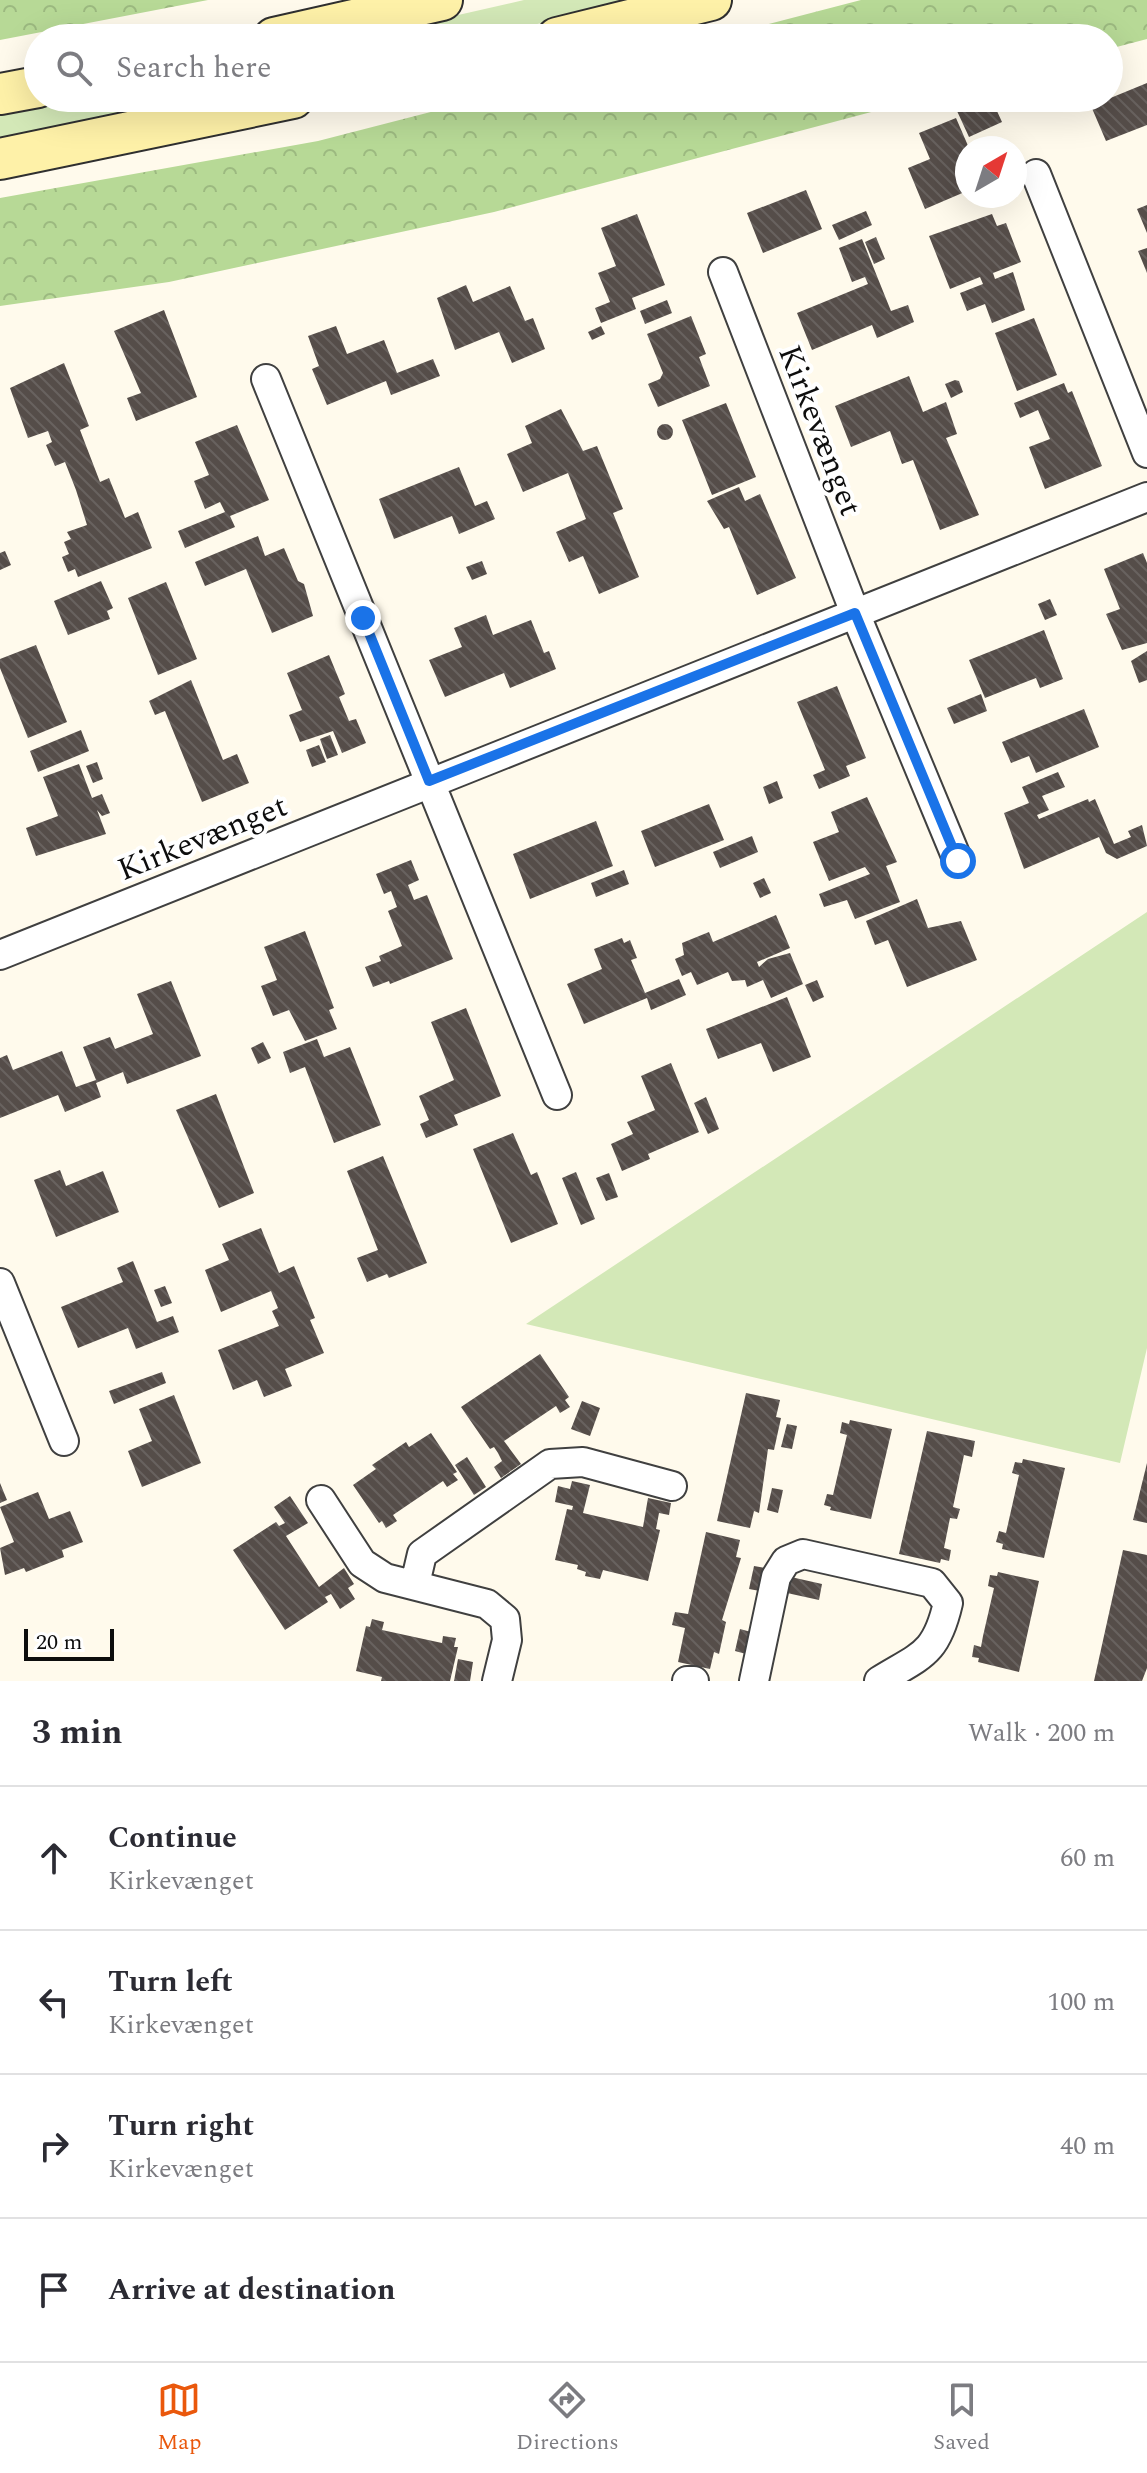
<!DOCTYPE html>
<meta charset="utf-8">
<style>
body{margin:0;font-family:Spectral,serif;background:#f7f7f7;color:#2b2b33}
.compass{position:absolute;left:955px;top:136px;width:72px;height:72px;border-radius:50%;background:#fff;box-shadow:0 8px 32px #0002;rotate:39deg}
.scale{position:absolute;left:24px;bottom:20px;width:90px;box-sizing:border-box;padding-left:8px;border:4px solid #0d0d0d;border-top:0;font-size:22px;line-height:28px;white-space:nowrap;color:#0d0d0d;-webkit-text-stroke:6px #fff;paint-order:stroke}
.stop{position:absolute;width:24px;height:24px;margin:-18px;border:6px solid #1a73e8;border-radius:50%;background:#fff}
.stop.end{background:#1a73e8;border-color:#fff;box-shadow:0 2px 8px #0008}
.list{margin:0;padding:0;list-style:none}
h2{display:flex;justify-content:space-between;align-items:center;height:104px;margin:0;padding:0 32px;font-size:34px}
h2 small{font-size:26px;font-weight:400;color:#7c7c81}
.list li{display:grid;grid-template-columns:52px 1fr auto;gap:24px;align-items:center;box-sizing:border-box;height:144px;padding:0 32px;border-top:2px solid #e1e1e2}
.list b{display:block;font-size:30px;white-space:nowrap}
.list p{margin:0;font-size:26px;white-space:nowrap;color:#7c7c81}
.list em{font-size:26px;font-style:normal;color:#7c7c81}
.icon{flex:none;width:44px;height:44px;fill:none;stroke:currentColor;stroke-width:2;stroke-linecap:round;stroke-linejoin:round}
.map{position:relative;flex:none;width:1147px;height:1681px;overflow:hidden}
.search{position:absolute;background:#fff;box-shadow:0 8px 32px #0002;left:24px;right:24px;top:24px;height:88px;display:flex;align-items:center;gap:20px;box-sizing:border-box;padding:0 28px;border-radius:44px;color:#7c7c81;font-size:30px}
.sheet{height:680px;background:#fff}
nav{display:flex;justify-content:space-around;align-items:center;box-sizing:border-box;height:112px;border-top:2px solid #e1e1e2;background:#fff;font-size:22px;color:#7c7c81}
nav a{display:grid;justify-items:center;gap:4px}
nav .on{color:#ea580c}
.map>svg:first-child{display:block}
.grass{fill:#d3e8b7}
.forest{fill:url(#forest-crowns)}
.building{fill:url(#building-back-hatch)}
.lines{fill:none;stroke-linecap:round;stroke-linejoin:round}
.street-casing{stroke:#404040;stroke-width:32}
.secondary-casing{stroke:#2f2f2f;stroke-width:44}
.street{stroke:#fff;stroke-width:28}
.secondary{stroke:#fef1a8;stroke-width:40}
.route{stroke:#1a73e8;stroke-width:10}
.labels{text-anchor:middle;stroke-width:8;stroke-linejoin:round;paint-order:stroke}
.street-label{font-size:32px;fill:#0d0d0d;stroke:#fff}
</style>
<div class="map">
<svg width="1147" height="1681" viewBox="0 0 1147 1681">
<defs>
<pattern id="forest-crowns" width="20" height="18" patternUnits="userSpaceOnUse" patternTransform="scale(2)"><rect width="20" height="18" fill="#b7d996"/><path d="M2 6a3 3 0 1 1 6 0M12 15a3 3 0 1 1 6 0" fill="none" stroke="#9cb980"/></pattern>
<pattern id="building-back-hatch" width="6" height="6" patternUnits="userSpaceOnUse" patternTransform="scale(2)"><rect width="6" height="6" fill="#554d49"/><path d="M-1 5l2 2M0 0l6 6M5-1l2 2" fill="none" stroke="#68625f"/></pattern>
</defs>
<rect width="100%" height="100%" fill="#fffaec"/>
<!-- grass -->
<path class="grass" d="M524,0H638L479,38H357Z
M70,98H208L0,142V112Z
M1147,912V1348L1120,1463L526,1324Z"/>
<!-- forest -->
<path class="forest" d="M0,0H208L0,40Z
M861,0H1147V39L1109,49V38H715Z
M485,98H924L494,212L169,282L0,306V198L318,141Z"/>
<!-- building -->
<path class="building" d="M1147,83V125L1106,141L1091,106Z
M986,98H991L1002,122L969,137L957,111Z
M956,118L969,148L967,191L925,209L908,168L930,159L919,133Z
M806,190L822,229L763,253L747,213Z
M1147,205V233L1137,209Z
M866,211L872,225L839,240L832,225Z
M637,214L665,285L632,298L636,309L601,323L595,308L610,302L598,273L616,266L601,228Z
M992,214L997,226L1006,223L1021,262L993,273L995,279L1013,272L1025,310L992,323L985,304L967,311L960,293L983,284L980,277L950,289L929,236Z
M876,237L885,259L874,264L865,242Z
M862,239L891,311L908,305L914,322L877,338L872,325L812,350L797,313L868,284L865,277L852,282L839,248Z
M1147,248V273L1138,251Z
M466,285L473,302L510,286L525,321L533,318L545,349L512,363L499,332L455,350L437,298Z
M667,300L672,313L645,324L640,311Z
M164,310L197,397L136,421L127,398L141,393L114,331Z
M691,316L706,354L699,357L710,386L658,407L648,384L660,379L663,373L647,334Z
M1034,318L1057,375L1017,391L995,333Z
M336,326L347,354L384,340L397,373L433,359L440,376L391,395L386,381L327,405L312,369L319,366L308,336Z
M601,326L605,334L592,340L588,332Z
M64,363L89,426L80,430L100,482L109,478L125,518L138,512L152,548L78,577L75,569L68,572L62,557L69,554L64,542L71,539L67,532L87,525L76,490L65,462L55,466L46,445L52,442L48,431L28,438L10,388Z
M909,376L923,412L946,402L957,434L946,438L979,515L940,530L913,460L902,464L890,431L851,447L835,406Z
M955,380L959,381L963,392L951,398L945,384Z
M1064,383L1068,393L1072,391L1102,466L1045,489L1029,447L1050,439L1038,410L1020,418L1014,403Z
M726,403L756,477L712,495L682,420Z
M561,409L583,451L597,446L623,509L613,513L639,577L599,594L583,556L569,562L556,532L586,519L568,473L523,492L507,454L532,443L525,426Z
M657 432a8 8 0 1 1 16 0a8 8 0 1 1-16 0Z
M237,425L269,500L230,516L235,527L185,548L178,531L225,512L220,502L205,509L194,481L209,475L195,442Z
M459,467L475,506L487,501L495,519L459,534L452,516L394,539L379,499Z
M739,487L745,501L760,494L796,578L757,595L729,527L724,529L707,501Z
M258,536L265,556L284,548L298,581L304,584L313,616L272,633L246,569L205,586L195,562Z
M5,551L11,565L0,570V553Z
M1143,553L1147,563V643L1122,650L1106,614L1120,609L1104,569Z
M482,561L487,574L472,580L466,567Z
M101,581L113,608L107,611L110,619L68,635L54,601Z
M166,582L197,659L158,675L128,598Z
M1050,599L1057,615L1045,620L1038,604Z
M486,615L493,635L531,620L544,653L549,651L556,669L510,688L504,673L445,697L429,660L462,647L454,628Z
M1044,630L1063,679L1040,688L1036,678L985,698L969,660Z
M36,645L67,722L28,738L0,668V659Z
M1147,651V680L1139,683L1131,661Z
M329,655L345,694L339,697L349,721L356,719L366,743L342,753L333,731L300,742L289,715L302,710L287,673Z
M191,680L223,760L237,754L249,783L202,802L165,711L155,715L149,701Z
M837,686L866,758L846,766L850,776L819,789L813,775L825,770L797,702Z
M981,694L987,711L954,724L947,708Z
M1084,709L1099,747L1036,773L1029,756L1011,763L1002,742Z
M81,730L89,751L38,772L30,751Z
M330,735L338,755L327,759L320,739Z
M319,745L326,762L312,767L306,750Z
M97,762L103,779L93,783L86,766Z
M79,764L92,798L102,794L110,813L102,816L97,810L106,834L36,856L26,828L58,816L43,777Z
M1058,772L1065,787L1042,796L1049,810L1037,815L1039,819L1088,799L1089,802L1095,799L1114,844L1131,837L1128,831L1142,825L1147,846L1117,859L1106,853L1099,837L1024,869L1004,813L1029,803L1022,787Z
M777,781L783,798L769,804L763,787Z
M867,797L897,862L886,866L900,902L855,919L847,900L824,907L819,894L870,874L865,867L829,881L813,842L839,832L831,812Z
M709,804L724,840L655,867L641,831Z
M596,821L613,866L530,899L513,854Z
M752,836L758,852L720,868L713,852Z
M411,860L419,880L408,885L414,900L427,895L453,959L390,984L389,981L373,987L365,967L381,961L379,956L402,946L388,911L397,907L391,891L384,894L376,874Z
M624,870L629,884L596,897L591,883Z
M764,878L771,893L760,898L753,883Z
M917,899L928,928L961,921L977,960L907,987L888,940L875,945L866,921Z
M776,915L790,948L757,962L759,967L768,959L790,953L803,984L771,998L763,980L747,987L745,980L732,981L728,972L697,985L691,972L682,976L675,959L684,955L682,943L709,932L713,942Z
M305,931L334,1008L329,1010L337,1029L305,1041L289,1010L273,1016L261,986L277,980L264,947Z
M622,938L624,943L630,940L637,958L631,960L645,993L679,979L686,995L651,1010L647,998L584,1024L567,984L602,969L594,949Z
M817,980L824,997L813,1002L805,985Z
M171,981L201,1056L127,1084L123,1072L96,1083L101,1097L65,1112L58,1095L0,1118V1058L7,1055L13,1070L62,1051L76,1087L96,1080L83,1047L110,1037L115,1049L153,1034L137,994Z
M787,997L811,1057L773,1072L761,1043L718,1059L706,1029Z
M466,1008L501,1096L454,1115L458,1125L426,1138L420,1124L429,1120L419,1096L454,1080L431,1022Z
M317,1039L324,1057L350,1047L381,1125L334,1143L305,1067L290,1073L283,1052Z
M263,1042L271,1058L258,1064L251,1048Z
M671,1063L699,1132L648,1154L650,1159L622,1171L611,1144L633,1134L627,1122L655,1110L641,1076Z
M216,1094L254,1193L219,1208L176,1110Z
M706,1097L719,1129L708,1134L694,1103Z
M513,1133L531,1175L537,1172L558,1224L511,1243L473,1149Z
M383,1156L427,1263L389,1278L387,1274L367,1282L357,1258L378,1250L347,1171Z
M60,1170L66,1186L103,1171L119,1212L56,1237L34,1180Z
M576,1172L595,1219L581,1225L562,1178Z
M609,1173L618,1197L606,1201L596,1178Z
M261,1228L279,1273L294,1266L315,1318L310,1320L324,1353L285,1369L292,1386L264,1397L257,1380L233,1390L218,1350L279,1326L272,1311L278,1308L271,1291L221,1312L205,1270L229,1260L222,1244Z
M133,1261L157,1322L173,1316L179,1332L136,1349L128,1328L78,1348L61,1307L123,1282L117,1268Z
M165,1286L172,1303L161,1307L154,1290Z
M540,1354L569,1397L565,1400L570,1407L560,1413L556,1406L504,1441L521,1464L501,1478L494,1467L502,1461L498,1453L494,1447L490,1449L461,1407Z
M162,1372L166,1383L114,1404L109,1391Z
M746,1393L780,1400L776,1417L781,1418L774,1450L768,1449L759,1513L754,1511L750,1528L717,1521Z
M174,1395L201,1463L142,1487L128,1451L152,1441L139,1409Z
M582,1401L600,1408L590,1436L571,1429Z
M850,1420L892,1429L871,1519L830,1510L831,1507L824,1505L827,1494L833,1495L847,1435L840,1433L842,1422L849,1424Z
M787,1424L797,1426L792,1449L781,1447Z
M927,1431L975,1441L972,1457L964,1455L953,1507L960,1509L957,1519L950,1518L944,1548L951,1550L949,1561L941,1559L940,1563L899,1554Z
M431,1433L457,1472L453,1474L458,1480L447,1487L443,1481L393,1515L397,1521L386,1528L382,1521L379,1523L353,1485L376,1469L372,1465L406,1442L409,1447Z
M467,1457L486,1487L474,1495L455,1465Z
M1023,1459L1065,1468L1044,1558L1002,1549L1003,1544L996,1542L999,1531L1006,1533L1019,1475L1012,1473L1015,1462L1022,1463Z
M1147,1463V1523L1133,1520Z
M572,1481L590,1485L583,1513L643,1527L648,1498L671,1503L669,1515L659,1513L656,1529L660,1530L648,1581L603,1570L600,1579L585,1576L586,1572L577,1569L578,1565L555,1560L567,1509L572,1510L573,1506L555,1502L558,1486L570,1489Z
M0,1483L7,1500L0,1503Z
M772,1488L783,1490L778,1513L767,1510Z
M38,1492L49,1519L70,1511L83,1542L62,1550L64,1557L26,1572L24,1568L5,1575L0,1548L14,1542L0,1507Z
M290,1496L308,1523L286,1536L319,1587L344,1568L354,1584L348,1588L355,1599L340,1609L331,1594L325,1597L328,1602L285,1630L233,1550L276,1522L279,1526L285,1523L274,1507Z
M706,1532L740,1540L736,1557L741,1558L722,1620L726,1622L719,1654L714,1652L710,1669L678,1662L685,1628L672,1625L675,1612L688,1614Z
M1123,1550L1147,1555V1668L1142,1681H1094Z
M754,1566L765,1568L760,1591L749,1589Z
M998,1572L1039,1581L1019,1672L978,1662L979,1658L972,1657L974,1645L981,1647L983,1636L994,1588L988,1586L990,1575L997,1576Z
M791,1577L822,1584L819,1600L787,1593Z
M372,1619L384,1622L382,1630L442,1643L443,1636L456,1638L454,1647H458L450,1681H381L382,1677L356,1671L366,1626L370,1627Z
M740,1629L751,1632L746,1654L735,1651Z
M458,1659L473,1662L470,1681H454Z"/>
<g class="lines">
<!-- street casing -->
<g class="street-casing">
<path id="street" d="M1036,174L1147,453
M723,272L855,613L958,861
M266,379L557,1095
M0,955L1147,497
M0,1283L64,1441
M321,1500L362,1563L385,1578L487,1604L505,1619L507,1640L497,1681
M415,1584L422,1554L550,1464L583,1462L672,1486
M687,1681H694
M754,1681L776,1577L786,1561L803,1554L932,1583L948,1603C936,1655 921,1655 879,1681"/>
</g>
<!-- secondary casing -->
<g class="secondary-casing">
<path id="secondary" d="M274,38L442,0
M557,38L711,0
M0,94L38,87
M0,159L293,98"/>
</g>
<!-- street -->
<use href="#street" class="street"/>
<!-- secondary -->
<use href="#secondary" class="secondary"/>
</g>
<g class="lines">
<!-- route -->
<path class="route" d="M363,618L429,781L855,613L958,861"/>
</g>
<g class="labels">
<!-- street labels -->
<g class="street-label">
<text transform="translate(821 430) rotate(69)" y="11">Kirkevænget</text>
<text transform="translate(202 837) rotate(-22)" y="11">Kirkevænget</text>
</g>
</g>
</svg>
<svg class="compass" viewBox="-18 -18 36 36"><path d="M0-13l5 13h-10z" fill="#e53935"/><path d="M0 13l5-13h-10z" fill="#7c7c81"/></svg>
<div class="scale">20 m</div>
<div class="stop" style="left:958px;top:861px"></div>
<div class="stop end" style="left:363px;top:618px"></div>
<div class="search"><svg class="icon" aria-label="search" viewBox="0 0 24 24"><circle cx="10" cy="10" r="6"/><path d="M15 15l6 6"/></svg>Search here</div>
</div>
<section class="sheet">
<h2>3 min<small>Walk · 200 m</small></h2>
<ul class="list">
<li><svg class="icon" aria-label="ahead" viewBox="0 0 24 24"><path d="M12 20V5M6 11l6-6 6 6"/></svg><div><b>Continue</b><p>Kirkevænget</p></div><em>60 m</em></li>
<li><svg class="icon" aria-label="left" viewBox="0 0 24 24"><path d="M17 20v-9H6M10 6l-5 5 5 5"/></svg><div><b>Turn left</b><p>Kirkevænget</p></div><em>100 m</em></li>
<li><svg class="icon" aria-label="right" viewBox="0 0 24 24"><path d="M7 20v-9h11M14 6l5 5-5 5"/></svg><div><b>Turn right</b><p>Kirkevænget</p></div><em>40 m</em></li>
<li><svg class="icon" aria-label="arrive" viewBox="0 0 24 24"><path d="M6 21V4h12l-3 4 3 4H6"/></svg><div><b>Arrive at destination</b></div></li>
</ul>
</section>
<nav>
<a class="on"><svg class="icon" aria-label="map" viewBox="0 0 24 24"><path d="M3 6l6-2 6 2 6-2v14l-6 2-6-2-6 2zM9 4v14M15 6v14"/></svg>Map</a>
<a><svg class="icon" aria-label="directions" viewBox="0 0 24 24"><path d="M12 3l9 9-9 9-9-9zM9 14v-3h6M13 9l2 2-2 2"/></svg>Directions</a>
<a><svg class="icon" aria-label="saved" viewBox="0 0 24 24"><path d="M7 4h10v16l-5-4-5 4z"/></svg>Saved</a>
</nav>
